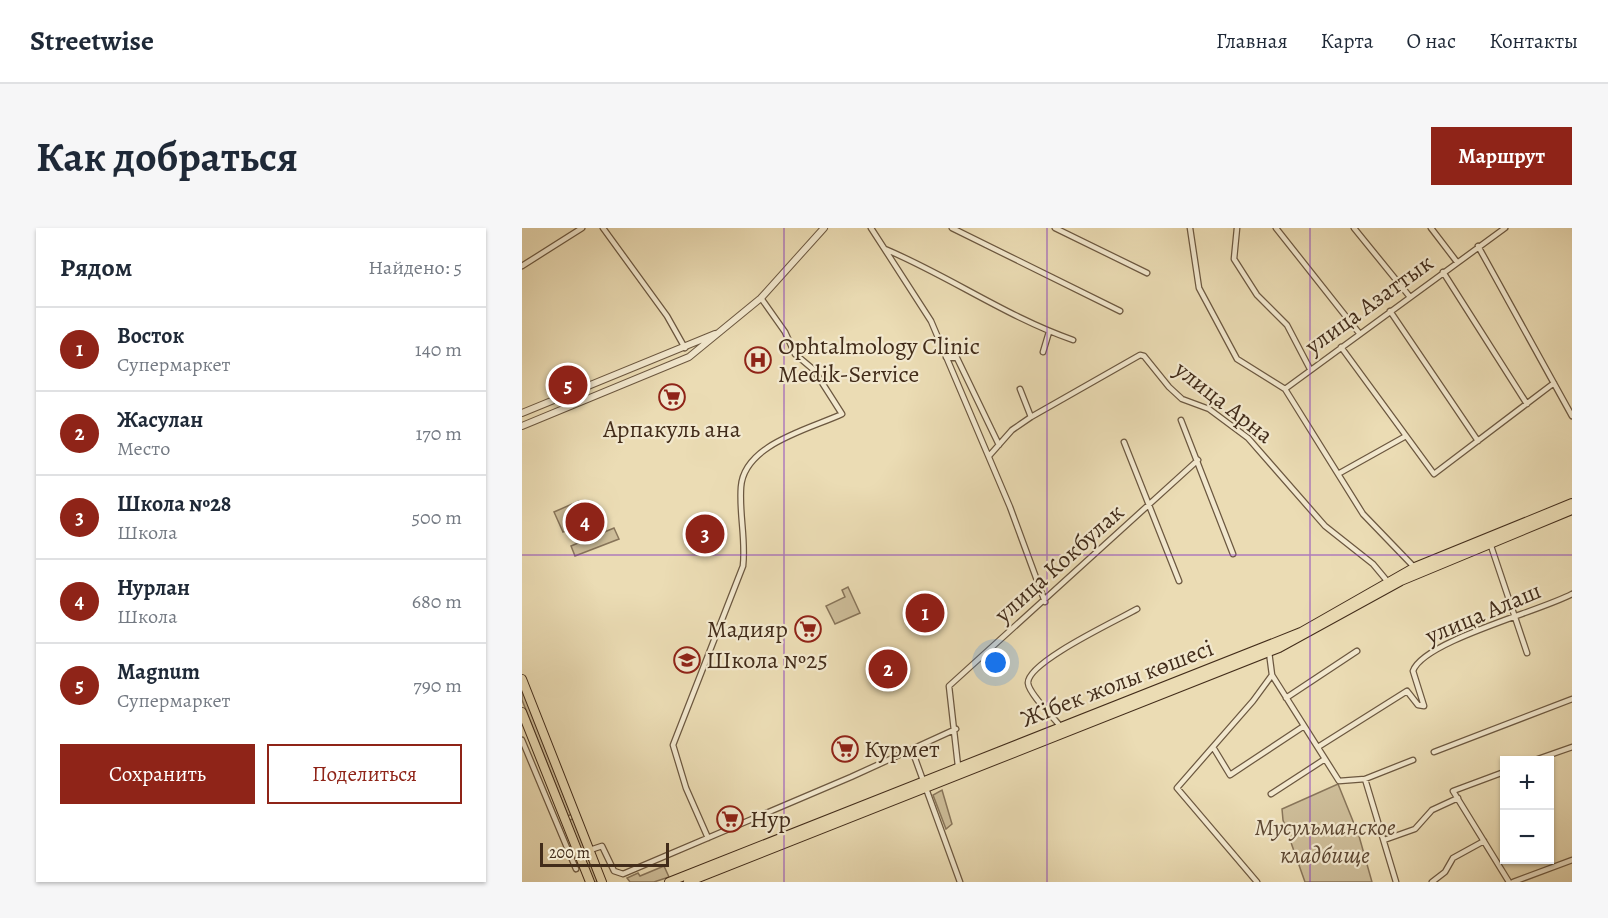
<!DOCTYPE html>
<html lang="ru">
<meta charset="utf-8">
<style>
body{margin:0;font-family:Alegreya,serif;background:#f6f6f7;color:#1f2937}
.controls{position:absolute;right:18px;bottom:18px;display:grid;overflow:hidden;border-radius:0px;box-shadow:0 2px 4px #0004}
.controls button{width:54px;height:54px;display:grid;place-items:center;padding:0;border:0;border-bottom:2px solid #e0e1e3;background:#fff;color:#1f2937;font:30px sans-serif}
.scale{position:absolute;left:18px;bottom:15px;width:129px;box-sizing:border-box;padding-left:6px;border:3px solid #422c1a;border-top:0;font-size:16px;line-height:21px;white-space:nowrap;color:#422c1a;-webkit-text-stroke:4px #f2e8ce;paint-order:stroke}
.you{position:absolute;left:474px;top:435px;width:21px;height:21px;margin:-15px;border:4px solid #fff;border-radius:50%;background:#1a73e8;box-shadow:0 0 0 9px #1a73e833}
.badge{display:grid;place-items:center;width:39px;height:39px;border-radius:50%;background:#8f2418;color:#fff;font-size:20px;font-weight:700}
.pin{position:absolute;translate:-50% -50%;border:3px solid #fff;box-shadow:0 2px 6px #0006}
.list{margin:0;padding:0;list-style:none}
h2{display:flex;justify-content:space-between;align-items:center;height:78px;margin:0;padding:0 24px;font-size:26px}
h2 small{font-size:20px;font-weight:400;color:#747a83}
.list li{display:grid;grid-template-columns:39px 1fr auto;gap:18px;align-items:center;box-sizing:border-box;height:84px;padding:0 24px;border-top:2px solid #e0e1e3}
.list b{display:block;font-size:22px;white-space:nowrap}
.list p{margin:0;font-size:20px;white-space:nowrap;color:#747a83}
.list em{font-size:20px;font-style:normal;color:#747a83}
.actions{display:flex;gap:12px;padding:18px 24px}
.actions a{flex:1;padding:14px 0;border:2px solid #8f2418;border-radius:0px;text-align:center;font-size:21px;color:#8f2418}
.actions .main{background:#8f2418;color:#fff}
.map{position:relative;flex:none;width:1050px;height:654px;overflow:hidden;border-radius:0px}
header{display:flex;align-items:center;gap:36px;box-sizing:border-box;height:84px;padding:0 30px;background:#fff;border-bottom:2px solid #e0e1e3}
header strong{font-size:28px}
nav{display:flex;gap:33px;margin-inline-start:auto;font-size:21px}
.intro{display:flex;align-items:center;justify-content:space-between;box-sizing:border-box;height:144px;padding:0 36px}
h1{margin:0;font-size:42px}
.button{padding:15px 27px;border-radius:0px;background:#8f2418;color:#fff;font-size:21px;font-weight:700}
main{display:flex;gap:36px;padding:0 36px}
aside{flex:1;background:#fff;border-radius:0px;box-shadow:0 2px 4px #0004}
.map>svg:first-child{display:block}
.green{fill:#cebe9a;stroke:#88755a;stroke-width:1.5}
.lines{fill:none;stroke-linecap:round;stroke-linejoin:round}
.minor-casing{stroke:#6c5840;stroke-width:7}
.tertiary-casing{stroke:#6c5840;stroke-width:8}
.primary-casing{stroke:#422c1a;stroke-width:10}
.minor{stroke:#f2e8ce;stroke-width:4.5}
.tertiary{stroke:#f2e8ce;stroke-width:6}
.primary{stroke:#ebdcb4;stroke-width:8}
.grid{fill:none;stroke:#7b2cbf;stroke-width:1.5;stroke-opacity:0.55}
.labels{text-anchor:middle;stroke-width:4.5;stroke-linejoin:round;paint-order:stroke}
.street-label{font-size:24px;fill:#422c1a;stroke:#f2e8ce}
.poi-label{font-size:24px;fill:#422c1a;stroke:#f2e8ce;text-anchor:start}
.park-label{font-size:24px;font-style:italic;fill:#5e4934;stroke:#f2e8ce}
</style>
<header>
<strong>Streetwise</strong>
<nav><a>Главная</a><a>Карта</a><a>О нас</a><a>Контакты</a></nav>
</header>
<div class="intro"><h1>Как добраться</h1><a class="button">Маршрут</a></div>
<main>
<aside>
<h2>Рядом<small>Найдено: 5</small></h2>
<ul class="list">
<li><span class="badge">1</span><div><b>Восток</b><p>Супермаркет</p></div><em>140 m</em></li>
<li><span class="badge">2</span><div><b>Жасулан</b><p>Место</p></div><em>170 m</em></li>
<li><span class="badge">3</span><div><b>Школа №28</b><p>Школа</p></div><em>500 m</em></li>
<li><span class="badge">4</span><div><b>Нурлан</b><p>Школа</p></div><em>680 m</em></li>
<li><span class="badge">5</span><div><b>Magnum</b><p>Супермаркет</p></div><em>790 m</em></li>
</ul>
<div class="actions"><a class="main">Сохранить</a><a>Поделиться</a></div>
</aside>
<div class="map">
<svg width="1050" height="654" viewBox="0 0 1050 654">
<rect width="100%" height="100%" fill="#ebdcb4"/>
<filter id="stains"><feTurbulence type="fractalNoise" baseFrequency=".00333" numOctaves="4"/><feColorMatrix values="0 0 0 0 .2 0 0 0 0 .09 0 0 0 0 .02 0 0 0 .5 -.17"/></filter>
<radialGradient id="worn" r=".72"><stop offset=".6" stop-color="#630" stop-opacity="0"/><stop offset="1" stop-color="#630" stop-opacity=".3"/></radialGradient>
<!-- green -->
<path class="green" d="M57,273L66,294L41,304L32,284Z
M92,300L97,311L53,328L49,318Z
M326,359L338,385L313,396L304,378L323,369L320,362Z
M0,460L50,586L46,588L0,472Z
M816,556L837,608L850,654H783L761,592L760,581Z
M420,562L430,596L424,601L411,567Z
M51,591L76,654H72L47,592Z
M142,638L147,649L132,654H108L105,650L116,645L118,648Z"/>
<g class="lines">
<!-- minor casing -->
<g class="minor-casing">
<path id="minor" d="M81,0L145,88L163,120
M349,0L409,93L488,279L523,374
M430,0L598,83
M533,0L625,45
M668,0L677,60L715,131L763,161L841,286L894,341
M715,0L712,31L735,67L765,97L788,141
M754,0L837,105
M832,0L888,69
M909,0L935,34
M956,18L1050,188
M363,21C427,48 485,89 551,112
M0,38L60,0
M921,44L1005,176
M868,83L956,213
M819,119L912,246L1032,155
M521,124L527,104
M424,129L435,130L477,217
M498,161L509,189
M763,161L983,0
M659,192L711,326
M602,214L657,353
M467,228L490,202L509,189L618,127L622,128L647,159L660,171L687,181L726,210L803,298L851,336L866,354
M816,246L884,208
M968,315L1005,425
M750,447L817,553L843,551L891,532
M764,470L835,423
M539,499C532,490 507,466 506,455C505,434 596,392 615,381
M0,512L54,641
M691,519L708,547L782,498
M796,519L885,463L896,477L902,478L891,443C901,413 1019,383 1050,366
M390,522L438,654
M912,524L1050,471
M1013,532L1050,519
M436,538L427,458L676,232
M982,544L931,563L987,654
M843,551L874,654
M749,566L803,531
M186,610L164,560L151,517L221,338C224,311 217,286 219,259C222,216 288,201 320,186L292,142L273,126L263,104L239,70
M862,612L893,601L910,582L936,570
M68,622L80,618L92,643L101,646L329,549L434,501
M735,654L655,560L731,473L750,447L747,424
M910,654L923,644L931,630L962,613
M991,654L1050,632"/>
</g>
<!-- tertiary casing -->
<g class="tertiary-casing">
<path id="tertiary" d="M0,185L193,106
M0,198L167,129L239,70L302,0"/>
</g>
<!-- primary casing -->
<g class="primary-casing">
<path id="primary" d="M0,451L80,654
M0,484L68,654
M147,654L779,404L893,339L1050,275
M166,654L757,420L879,353L1050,282"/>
</g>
<!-- minor -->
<use href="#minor" class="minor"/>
<!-- tertiary -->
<use href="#tertiary" class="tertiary"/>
<!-- primary -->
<use href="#primary" class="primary"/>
</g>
<!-- grid -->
<path class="grid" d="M262,0V654M525,0V654M788,0V654M0,327H1050"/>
<!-- icons -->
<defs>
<g id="hospital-ring" transform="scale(1.35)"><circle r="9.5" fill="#f2e8ce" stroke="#8f2418" stroke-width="1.5"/><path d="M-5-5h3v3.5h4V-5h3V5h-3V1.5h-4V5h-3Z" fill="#8f2418"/></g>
<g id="supermarket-ring" transform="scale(1.35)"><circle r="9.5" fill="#f2e8ce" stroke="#8f2418" stroke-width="1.5"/><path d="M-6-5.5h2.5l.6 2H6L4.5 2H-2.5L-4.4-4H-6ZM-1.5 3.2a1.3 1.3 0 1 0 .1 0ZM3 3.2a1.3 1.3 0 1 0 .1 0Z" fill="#8f2418"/></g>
<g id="school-ring" transform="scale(1.35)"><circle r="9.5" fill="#f2e8ce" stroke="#8f2418" stroke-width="1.5"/><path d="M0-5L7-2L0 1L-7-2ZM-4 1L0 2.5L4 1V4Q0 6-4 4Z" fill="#8f2418"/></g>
</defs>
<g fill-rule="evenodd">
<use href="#hospital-ring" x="236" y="132"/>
<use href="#supermarket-ring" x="150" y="169"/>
<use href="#supermarket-ring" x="286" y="401"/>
<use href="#school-ring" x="165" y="432"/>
<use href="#supermarket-ring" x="323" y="521"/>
<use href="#supermarket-ring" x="208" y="591"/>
</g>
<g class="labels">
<!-- street labels -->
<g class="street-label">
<text transform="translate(847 76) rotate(-36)" y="8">улица Азаттык</text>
<text transform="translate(702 174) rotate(38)" y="8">улица Арна</text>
<text transform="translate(537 335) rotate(-42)" y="8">улица Кокбулак</text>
<text transform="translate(961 385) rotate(-23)" y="8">улица Алаш</text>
<text transform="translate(595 455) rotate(-21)" y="8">Жібек жолы көшесі</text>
</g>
<!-- poi labels -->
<g class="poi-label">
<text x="256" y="126">Ophtalmology Clinic<tspan x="256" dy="28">Medik-Service</tspan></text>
<text x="150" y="209" text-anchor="middle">Арпакуль ана</text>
<text x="266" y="409" text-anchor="end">Мадияр</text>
<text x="184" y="440">Школа №25</text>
<text x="342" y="529">Курмет</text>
<text x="228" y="599">Нур</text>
</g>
<!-- park labels -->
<g class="park-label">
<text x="803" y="607">Мусульманское<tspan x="803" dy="28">кладбище</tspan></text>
</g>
</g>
<rect width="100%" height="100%" filter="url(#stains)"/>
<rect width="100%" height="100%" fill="url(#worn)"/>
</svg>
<div class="controls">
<button>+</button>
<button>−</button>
</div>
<div class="scale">200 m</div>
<div class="you"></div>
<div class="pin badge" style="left:403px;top:385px">1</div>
<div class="pin badge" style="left:366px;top:441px">2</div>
<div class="pin badge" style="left:183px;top:306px">3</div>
<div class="pin badge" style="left:63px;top:294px">4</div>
<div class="pin badge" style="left:46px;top:157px">5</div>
</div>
</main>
